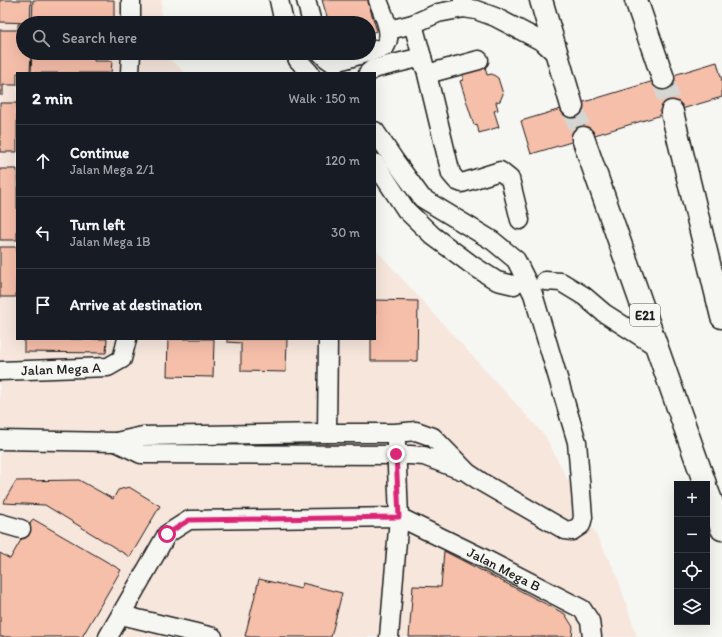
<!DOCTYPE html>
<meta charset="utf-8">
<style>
body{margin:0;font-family:Itim,sans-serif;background:#20242c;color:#f1f3f6}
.controls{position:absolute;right:12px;bottom:12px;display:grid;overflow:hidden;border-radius:0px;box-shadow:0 4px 16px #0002}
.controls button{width:36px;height:36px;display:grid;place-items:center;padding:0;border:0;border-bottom:1px solid #363941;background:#171b24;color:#f1f3f6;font:20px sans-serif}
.stop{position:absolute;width:12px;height:12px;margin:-9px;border:3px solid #db2777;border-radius:50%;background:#fff}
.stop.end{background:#db2777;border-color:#fff;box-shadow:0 1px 4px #0008}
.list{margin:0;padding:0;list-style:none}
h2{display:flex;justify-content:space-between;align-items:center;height:52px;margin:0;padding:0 16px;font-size:17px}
h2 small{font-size:13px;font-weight:400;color:#9ea1a6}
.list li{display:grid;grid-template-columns:26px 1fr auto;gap:12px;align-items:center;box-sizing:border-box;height:72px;padding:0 16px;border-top:1px solid #363941}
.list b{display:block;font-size:15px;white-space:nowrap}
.list p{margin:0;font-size:13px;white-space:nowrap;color:#9ea1a6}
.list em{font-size:13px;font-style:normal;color:#9ea1a6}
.icon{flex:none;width:22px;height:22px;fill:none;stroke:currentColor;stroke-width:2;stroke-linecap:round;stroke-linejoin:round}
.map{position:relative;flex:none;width:722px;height:637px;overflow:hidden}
.search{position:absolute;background:#171b24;box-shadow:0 4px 16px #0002;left:16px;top:16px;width:360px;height:44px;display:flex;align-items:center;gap:10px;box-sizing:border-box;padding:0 14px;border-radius:22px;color:#9ea1a6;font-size:15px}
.panel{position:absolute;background:#171b24;box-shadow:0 4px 16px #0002;left:16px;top:72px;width:360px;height:268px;border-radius:0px}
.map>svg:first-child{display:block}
.built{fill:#f6e6dc}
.building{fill:#f6bfaa;stroke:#1c1c1c}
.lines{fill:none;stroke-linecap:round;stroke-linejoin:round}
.highway-tunnel{stroke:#d5d5d2;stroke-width:22;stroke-dasharray:22 11;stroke-linecap:butt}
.minor-casing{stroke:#1c1c1c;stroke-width:21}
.highway-casing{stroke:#1c1c1c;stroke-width:25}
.minor{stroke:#f6f6f2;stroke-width:18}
.highway{stroke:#f6f6f2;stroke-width:22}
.route{stroke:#db2777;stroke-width:5}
.labels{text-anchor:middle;stroke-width:3;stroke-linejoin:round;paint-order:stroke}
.shield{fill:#f6f6f2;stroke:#5d5d5c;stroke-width:1}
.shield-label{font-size:13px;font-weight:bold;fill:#1c1c1c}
.street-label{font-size:14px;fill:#1c1c1c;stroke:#f6f6f2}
</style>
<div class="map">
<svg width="722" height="637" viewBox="0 0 722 637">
<rect width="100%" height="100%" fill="#f6f6f2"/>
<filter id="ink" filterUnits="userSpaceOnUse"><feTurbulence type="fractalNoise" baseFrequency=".025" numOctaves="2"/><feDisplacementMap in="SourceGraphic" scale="8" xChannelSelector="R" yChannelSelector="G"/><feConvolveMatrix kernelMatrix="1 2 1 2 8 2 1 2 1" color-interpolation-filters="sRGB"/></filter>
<g filter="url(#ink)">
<!-- built -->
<path class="built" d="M0,0H162L160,23H23V53H163L185,73H17V339H375V249L545,436L616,573L637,637H0Z"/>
<!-- building -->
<path class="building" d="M0,0H31L30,23L0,22Z
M33,0H114V23H32Z
M322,0H374L368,2L377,31L369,33V23H345L344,20L329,23Z
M18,24H23V53H31L30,73H17V85H3V95H0V30H18Z
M32,53H94V61H112L111,73H31Z
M717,62L722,81V97L531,154L521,121Z
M485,67L487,75L492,74L498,78L503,94L500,101L496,102L498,110L494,111L499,127L479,133L477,124L474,125L460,81L463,80L462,74Z
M0,103H17V152H0Z
M0,169H17V240H0Z
M0,247H17L16,297H0Z
M375,300L418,301L417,361H371V339H375Z
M24,339H107L106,353L24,352Z
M168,339H214L213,377L167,376Z
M227,339H287L286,372L241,371V343L227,342Z
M79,480L113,499L118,490L129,487L160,506L130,557L45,505L3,503L16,481Z
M33,519L121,570L82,637H0V553L10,559Z
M444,551L565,614L573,627L572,637H409L413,586L441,587Z
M259,579L301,589L302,583L342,593L331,637H250L245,636Z"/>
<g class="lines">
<!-- highway-tunnel -->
<path class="highway-tunnel" d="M663,78L672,112
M572,106L583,138"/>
<!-- minor casing -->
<g class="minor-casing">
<g id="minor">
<path d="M279,0L284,23"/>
<path d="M306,0L312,23"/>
<path d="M463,0L464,8L476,10L495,17L543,42L557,55"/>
<path d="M131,23V0"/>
<path d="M413,24L425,68"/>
<path d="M389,30L413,24L438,13L464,8"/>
<path d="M369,52L385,47C394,33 383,15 378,0"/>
<path d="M295,53L298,60L310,73"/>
<path d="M321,53L326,58L333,63L366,53"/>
<path d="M479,60L427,74L451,174L457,181L462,183L500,171L510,179L520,220"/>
<path d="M130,73L131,53"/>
<path d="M368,73L373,69L422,57"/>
<path d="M375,163L406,210L433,236L472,265L497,281L514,285"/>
<path d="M545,281L561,282L584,296L604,313L657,347"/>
<path id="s1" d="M0,371L108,367L122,359L127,339"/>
<path d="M327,433L328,339"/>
<path d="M0,440L116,442L143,436L327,433H395L416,431L433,437L468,473L483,483L565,530L572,531L581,525L583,517L577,442L533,294L516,260L493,241L422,198L395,161L375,131"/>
<path d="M116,442L141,454L410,455L424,456L461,470"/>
<path d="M0,523L21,529"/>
<path d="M121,615L213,637"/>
<path id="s2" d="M108,637L167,534L189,520L399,517L481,557L582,609L590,621L592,637"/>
<path d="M389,637L399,517L396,442"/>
</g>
</g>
<!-- highway casing -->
<g class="highway-casing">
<path id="highway" d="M541,0L572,106
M636,0L663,78
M672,112L722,317
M583,138L705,484
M707,490L722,529"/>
</g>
<!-- minor -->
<use href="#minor" class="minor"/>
<!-- highway -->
<use href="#highway" class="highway"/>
</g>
</g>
<g class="lines" filter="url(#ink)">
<!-- route -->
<path class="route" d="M167,534L189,520L399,517L396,454"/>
</g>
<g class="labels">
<!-- shield labels -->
<rect class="shield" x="630" y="304" width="30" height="22" rx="3"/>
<g class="shield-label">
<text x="645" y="320">E21</text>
</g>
<!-- street labels -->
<g class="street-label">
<text dy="5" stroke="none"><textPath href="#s1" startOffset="61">Jalan Mega A</textPath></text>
<text dy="5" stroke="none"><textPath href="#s2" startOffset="472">Jalan Mega B</textPath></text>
</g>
</g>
</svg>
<div class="controls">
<button>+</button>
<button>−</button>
<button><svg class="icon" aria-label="locate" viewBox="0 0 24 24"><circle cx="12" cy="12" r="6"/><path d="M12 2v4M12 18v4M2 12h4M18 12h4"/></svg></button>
<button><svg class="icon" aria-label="layers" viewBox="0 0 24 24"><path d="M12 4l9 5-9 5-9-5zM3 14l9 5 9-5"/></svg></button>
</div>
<div class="stop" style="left:167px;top:534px"></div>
<div class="stop end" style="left:396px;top:454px"></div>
<div class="search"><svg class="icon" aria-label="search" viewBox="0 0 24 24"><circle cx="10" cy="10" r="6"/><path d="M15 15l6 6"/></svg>Search here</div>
<section class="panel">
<h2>2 min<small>Walk · 150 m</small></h2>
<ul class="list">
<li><svg class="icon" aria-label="ahead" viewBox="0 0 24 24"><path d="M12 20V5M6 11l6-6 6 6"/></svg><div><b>Continue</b><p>Jalan Mega 2/1</p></div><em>120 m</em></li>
<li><svg class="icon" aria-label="left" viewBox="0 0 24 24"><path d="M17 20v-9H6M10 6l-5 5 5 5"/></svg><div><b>Turn left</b><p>Jalan Mega 1B</p></div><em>30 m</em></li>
<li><svg class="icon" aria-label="arrive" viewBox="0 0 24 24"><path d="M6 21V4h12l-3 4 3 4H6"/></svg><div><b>Arrive at destination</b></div></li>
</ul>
</section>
</div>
